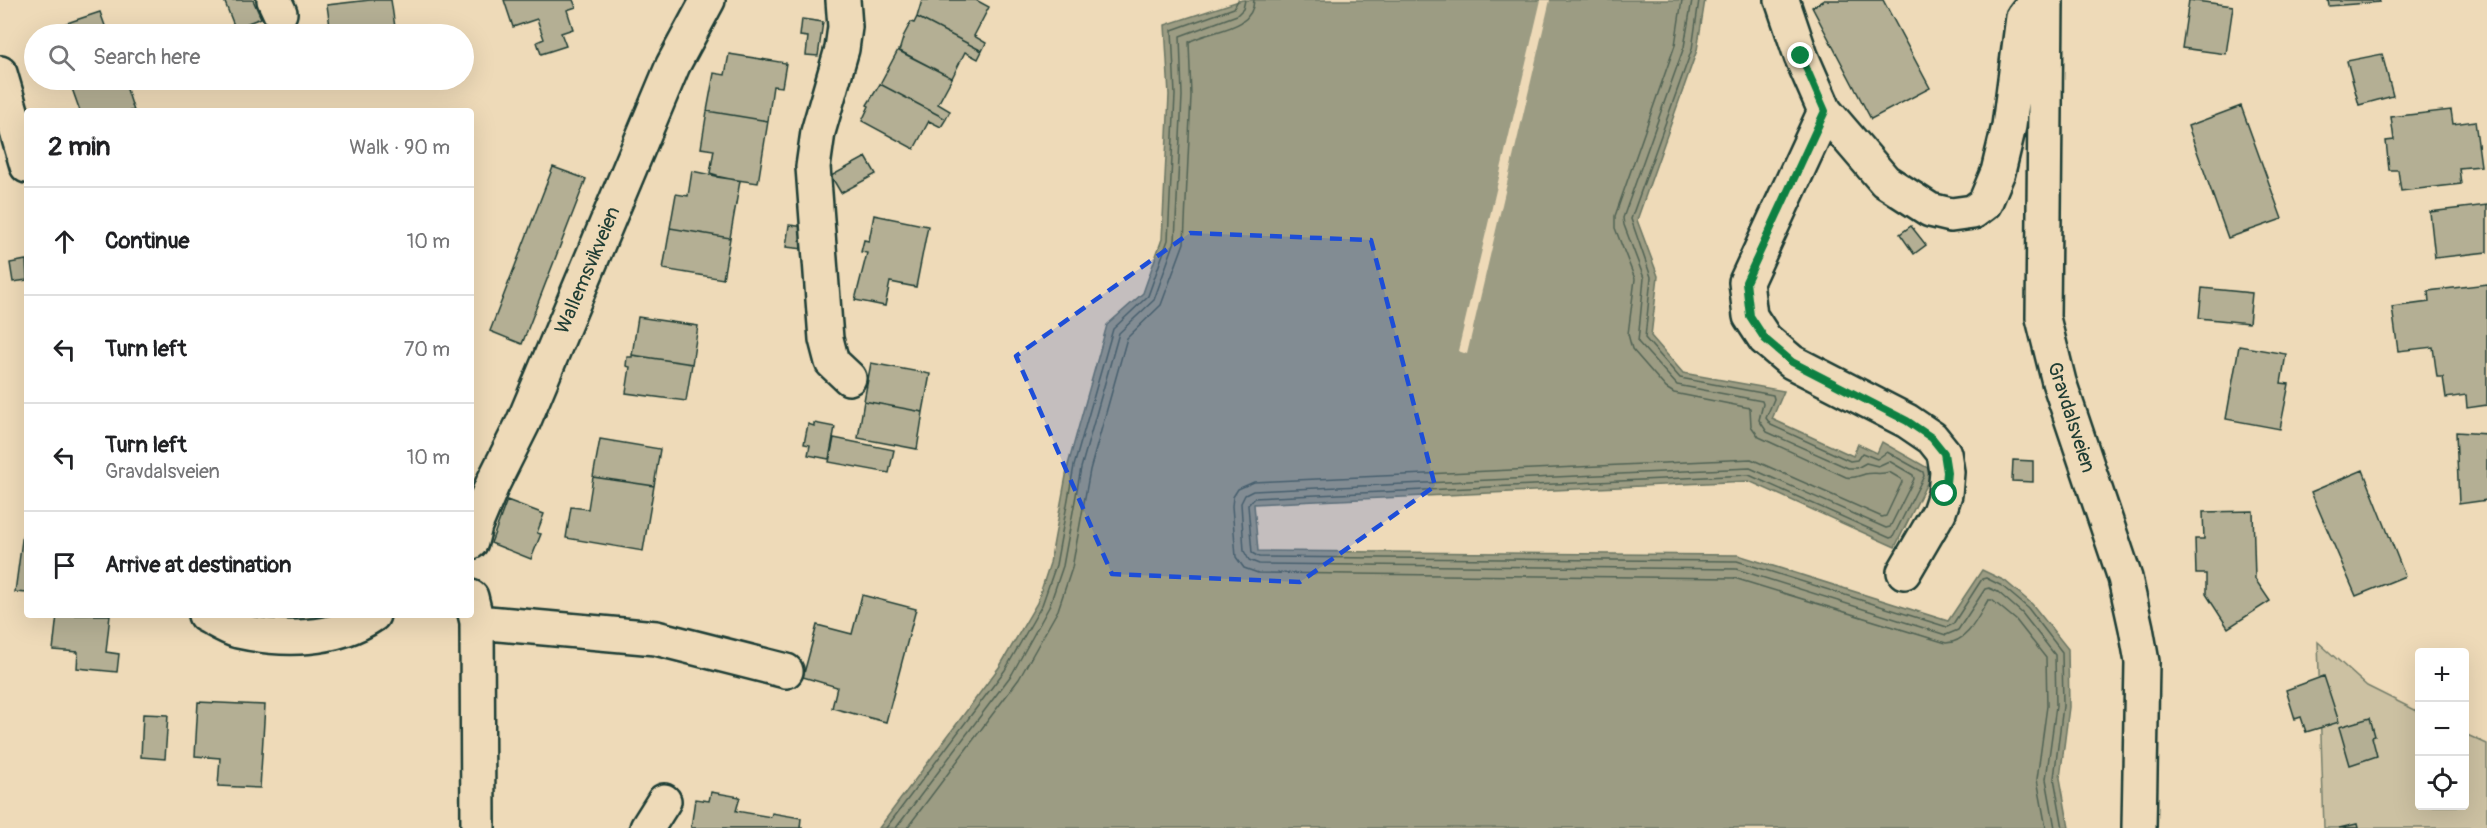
<!DOCTYPE html>
<meta charset="utf-8">
<style>
body{margin:0;font-family:Pangolin,sans-serif;background:#f6f6f6;color:#202124}
.controls{position:absolute;right:18px;bottom:18px;display:grid;overflow:hidden;border-radius:6px;box-shadow:0 6px 24px #0002}
.controls button{width:54px;height:54px;display:grid;place-items:center;padding:0;border:0;border-bottom:2px solid #e0e0e0;background:#fff;color:#202124;font:30px sans-serif}
.stop{position:absolute;width:18px;height:18px;margin:-14px;border:4px solid #0b8043;border-radius:50%;background:#fff}
.stop.end{background:#0b8043;border-color:#fff;box-shadow:0 2px 6px #0008}
.list{margin:0;padding:0;list-style:none}
h2{display:flex;justify-content:space-between;align-items:center;height:78px;margin:0;padding:0 24px;font-size:26px}
h2 small{font-size:20px;font-weight:400;color:#757577}
.list li{display:grid;grid-template-columns:39px 1fr auto;gap:18px;align-items:center;box-sizing:border-box;height:108px;padding:0 24px;border-top:2px solid #e0e0e0}
.list b{display:block;font-size:22px;white-space:nowrap}
.list p{margin:0;font-size:20px;white-space:nowrap;color:#757577}
.list em{font-size:20px;font-style:normal;color:#757577}
.icon{flex:none;width:33px;height:33px;fill:none;stroke:currentColor;stroke-width:2;stroke-linecap:round;stroke-linejoin:round}
.map{position:relative;flex:none;width:2487px;height:828px;overflow:hidden}
.search{position:absolute;background:#fff;box-shadow:0 6px 24px #0002;left:24px;top:24px;width:450px;height:66px;display:flex;align-items:center;gap:15px;box-sizing:border-box;padding:0 21px;border-radius:33px;color:#757577;font-size:22px}
.panel{position:absolute;background:#fff;box-shadow:0 6px 24px #0002;left:24px;top:108px;width:450px;height:510px;border-radius:6px}
.map>svg:first-child{display:block}
.green{fill:#ccc1a2;stroke:#767f6b;stroke-width:1.5}
.water{fill:#9c9c83;stroke:#6a7663;stroke-width:1.5}
.pier{fill:#eedab8}
.lines{fill:none;stroke-linecap:round;stroke-linejoin:round}
.shore{stroke:#516354;stroke-width:1.5}
.building{fill:#b4af94;stroke:#1f3d34;stroke-width:1.5}
.minor-casing{stroke:#1f3d34;stroke-width:38}
.minor{stroke:#eedab8;stroke-width:33}
.route{stroke:#0b8043;stroke-width:8}
.marked{fill:#1d4ed8;fill-opacity:0.2;stroke:#1d4ed8;stroke-width:4.5;stroke-dasharray:12 8;stroke-linejoin:round}
.labels{text-anchor:middle;stroke-width:5;stroke-linejoin:round;paint-order:stroke}
.street-label{font-size:20px;fill:#1f3d34;stroke:#eedab8}
</style>
<div class="map">
<svg width="2487" height="828" viewBox="0 0 2487 828">
<rect width="100%" height="100%" fill="#eedab8"/>
<filter id="ink" filterUnits="userSpaceOnUse"><feTurbulence type="fractalNoise" baseFrequency=".0167" numOctaves="2"/><feDisplacementMap in="SourceGraphic" scale="12" xChannelSelector="R" yChannelSelector="G"/><feConvolveMatrix kernelMatrix="1 2 1 2 8 2 1 2 1" color-interpolation-filters="sRGB"/></filter>
<g filter="url(#ink)">
<!-- green -->
<path class="green" d="M2318,642L2367,686L2419,712L2420,806H2464L2465,734L2487,744V828H2324Z"/>
<!-- water -->
<path class="water" d="M1242,0H1705L1697,50L1637,220L1658,276L1651,336L1683,373L1784,391L1772,419L1853,456L1858,444L1877,453L1882,442L1933,471L1895,547L1749,481L1254,504L1258,551L1738,555L1948,621L1982,570L2005,581L2032,604L2068,649L2069,707L2060,778L2069,828H879L1000,666L1037,603L1050,563L1068,465L1107,325L1143,293L1162,239L1169,95L1165,25Z"/>
<!-- pier -->
<path class="pier" d="M1541,0H1550L1467,354L1458,351Z"/>
<g class="lines">
<!-- shore -->
<path class="shore" d="M1682,0L1675,45L1615,216V228L1635,279L1628,334L1632,349L1666,388L1674,393L1750,408L1751,426L1759,437L1846,477C1854,479 1858,476 1865,474C1873,472 1881,475 1889,472L1901,479L1902,482L1886,516L1882,517L1751,459L1254,482L1238,489L1233,497L1232,506L1236,557L1244,568L1258,573L1734,578L1946,643C1968,642 1978,617 1988,600H1992L2016,620L2046,658L2047,706L2037,779L2046,828
M1692,0L1684,47L1623,218L1624,225L1644,278L1638,342L1677,385L1762,401L1763,404L1759,420L1767,432L1848,468H1857L1866,463L1878,466L1889,461L1913,475L1914,479L1890,527L1886,528L1750,468L1253,491L1245,495L1241,503L1244,551L1249,560L1259,564L1736,569L1946,635L1958,630L1985,589L1989,588L1998,592L2022,613L2055,655L2056,706L2046,779L2055,828
M1699,0L1692,49L1631,219L1651,277L1645,338L1680,378L1773,395L1774,399L1766,418L1771,425L1850,461L1857,460L1862,453L1877,459L1887,452L1923,472L1924,476L1893,537L1890,538L1749,475L1254,498L1248,505L1252,553L1259,557L1737,561L1947,627L1953,624L1982,579L1986,578L2002,586L2028,608L2062,652L2063,706L2054,778L2063,828
M886,828L1005,670L1042,605L1056,565L1074,466L1113,329L1148,296L1168,240L1175,95L1172,30L1234,8L1238,0
M896,828L1012,674L1049,607L1063,566L1081,468L1119,333L1154,300L1175,241L1182,96L1180,36L1237,15L1243,9L1245,0
M907,828L1019,679L1058,610L1072,568L1090,470L1127,338L1161,305L1184,243L1191,96L1189,42C1210,29 1253,32 1254,0"/>
</g>
<!-- building -->
<path class="building" d="M224,0H253L261,18L235,28Z
M370,0H391L396,34H331L327,5Z
M504,0H573L576,7L567,10L573,29L561,33L566,46L541,54L537,42L544,39L537,19L513,27Z
M922,0H976L989,7L974,36L986,43L982,51L917,17Z
M1824,0H1883L1930,88L1871,119L1812,7Z
M2189,0L2233,6L2226,54L2182,48Z
M2328,0H2379L2380,2L2329,6Z
M100,12L108,34H54L52,28Z
M917,17L982,51L978,59L965,52L952,78L899,51L904,35L911,22L914,23Z
M802,19L823,22L818,56L806,55L808,37L800,36Z
M898,50L952,78L938,104L950,111L946,119L880,84Z
M729,54L786,63L782,87L773,86L768,121L707,111L714,73L725,75Z
M2382,54L2393,96L2359,105L2347,61Z
M69,80H124L134,111H80Z
M321,80H341L342,85L322,87Z
M358,80H369V83L359,85Z
M880,84L946,119L941,127L929,121L914,149L862,121L869,106L867,105Z
M2241,106L2282,219L2228,238L2188,126Z
M2451,110L2453,124L2475,121L2481,166L2459,168L2461,184L2401,191L2398,170H2389L2386,141L2394,140L2391,117Z
M707,111L768,121L758,183L717,177V175L710,173L714,150L701,148Z
M866,157L876,174L841,193L831,176Z
M553,167L586,179L522,344L490,331Z
M692,171L740,181L730,238L670,228L676,194L688,196Z
M2487,205V252L2435,258L2430,212Z
M874,215L928,226L916,287L890,282L885,306L855,300L867,253L861,252L864,240L869,241Z
M789,225L806,227L804,249L786,247Z
M1911,226L1926,245L1914,254L1900,234Z
M670,228L730,238L723,279L663,269Z
M26,260L27,280L13,282L10,263Z
M2487,284V405L2467,408L2466,395L2446,398L2443,377H2437L2433,347L2398,351L2392,307L2429,302L2428,291Z
M2202,288L2252,293L2249,323L2199,318Z
M638,317L698,326L692,364L632,355Z
M2239,346L2286,354L2281,383L2289,384L2280,429L2226,419Z
M632,355L692,364L686,401L626,393L630,367L626,366L627,357H632Z
M871,363L930,374L923,412L864,401Z
M864,401L923,412L917,449L858,438Z
M814,423L835,427L829,459L808,455L810,445L804,444L808,424L814,426Z
M2456,432L2487,434V500L2459,504Z
M834,438L894,450L889,473L829,462Z
M600,439L660,449L654,486L593,477Z
M2013,460L2033,461V482L2012,481Z
M2363,470L2405,576L2356,596L2311,492Z
M593,477L654,486L643,551L566,538L571,507L588,509Z
M507,500L544,514L537,533L541,534L531,559L491,543Z
M27,503V593L15,592Z
M2253,511L2255,579L2270,601L2228,628L2206,594V574H2196L2195,539H2204L2203,512Z
M862,595L916,609L886,722L832,708L837,687L803,677L817,625L852,634Z
M57,615H110L106,652L119,654L117,672L77,668L78,652L53,650Z
M2324,676L2339,722L2306,732L2301,717L2295,719L2286,690Z
M198,702L265,705L260,788L218,786L220,758L195,756Z
M143,714L168,715L165,759L141,757Z
M2370,718L2375,736L2372,737L2377,756L2350,765L2339,727Z
M711,792L740,797L736,811L771,817L772,813L801,818L800,828H803H691L695,799L709,801Z
M2357,824L2358,828H2339Z"/>
<g class="lines">
<!-- minor casing -->
<g class="minor-casing">
<path id="minor" d="M274,0L280,13
M843,0L845,27L842,49L818,132L813,167L826,339L832,362L849,378
M1782,0L1801,56L1825,111L1885,181L1930,210L1951,215L1973,212L1985,203L1998,172L2009,126L2023,17L2036,0
M2046,0L2043,318L2059,382L2125,578L2136,628L2142,662L2139,828
M0,73L27,166
M1825,111L1746,282L1750,316L1765,339L1792,362L1907,421L1932,438L1944,453L1947,472L1945,494L1939,512L1904,572
M471,542L475,526L493,483L523,423L673,65L708,0
M471,597L477,622L478,828
M205,615C215,620 227,628 238,631C282,641 335,641 373,615
M477,622L656,638L786,671
M647,828L664,801"/>
</g>
<!-- minor -->
<use href="#minor" class="minor"/>
</g>
</g>
<g class="lines" filter="url(#ink)">
<!-- route -->
<path class="route" d="M1801,56L1825,111L1746,282L1750,316L1765,339L1792,362L1907,421L1932,438L1944,453L1947,472L1945,494"/>
</g>
<!-- marked area -->
<path class="marked" d="M1190,233L1371,240L1435,486L1300,582L1112,574L1016,356Z"/>
<g class="labels">
<!-- street labels -->
<g class="street-label">
<text transform="translate(587 270) rotate(-67)" y="7">Wallemsvikveien</text>
<text transform="translate(2072 417) rotate(72)" y="7">Gravdalsveien</text>
</g>
</g>
</svg>
<div class="controls">
<button>+</button>
<button>−</button>
<button><svg class="icon" aria-label="locate" viewBox="0 0 24 24"><circle cx="12" cy="12" r="6"/><path d="M12 2v4M12 18v4M2 12h4M18 12h4"/></svg></button>
</div>
<div class="stop" style="left:1945px;top:494px"></div>
<div class="stop end" style="left:1801px;top:56px"></div>
<div class="search"><svg class="icon" aria-label="search" viewBox="0 0 24 24"><circle cx="10" cy="10" r="6"/><path d="M15 15l6 6"/></svg>Search here</div>
<section class="panel">
<h2>2 min<small>Walk · 90 m</small></h2>
<ul class="list">
<li><svg class="icon" aria-label="ahead" viewBox="0 0 24 24"><path d="M12 20V5M6 11l6-6 6 6"/></svg><div><b>Continue</b></div><em>10 m</em></li>
<li><svg class="icon" aria-label="left" viewBox="0 0 24 24"><path d="M17 20v-9H6M10 6l-5 5 5 5"/></svg><div><b>Turn left</b></div><em>70 m</em></li>
<li><svg class="icon" aria-label="left" viewBox="0 0 24 24"><path d="M17 20v-9H6M10 6l-5 5 5 5"/></svg><div><b>Turn left</b><p>Gravdalsveien</p></div><em>10 m</em></li>
<li><svg class="icon" aria-label="arrive" viewBox="0 0 24 24"><path d="M6 21V4h12l-3 4 3 4H6"/></svg><div><b>Arrive at destination</b></div></li>
</ul>
</section>
</div>
